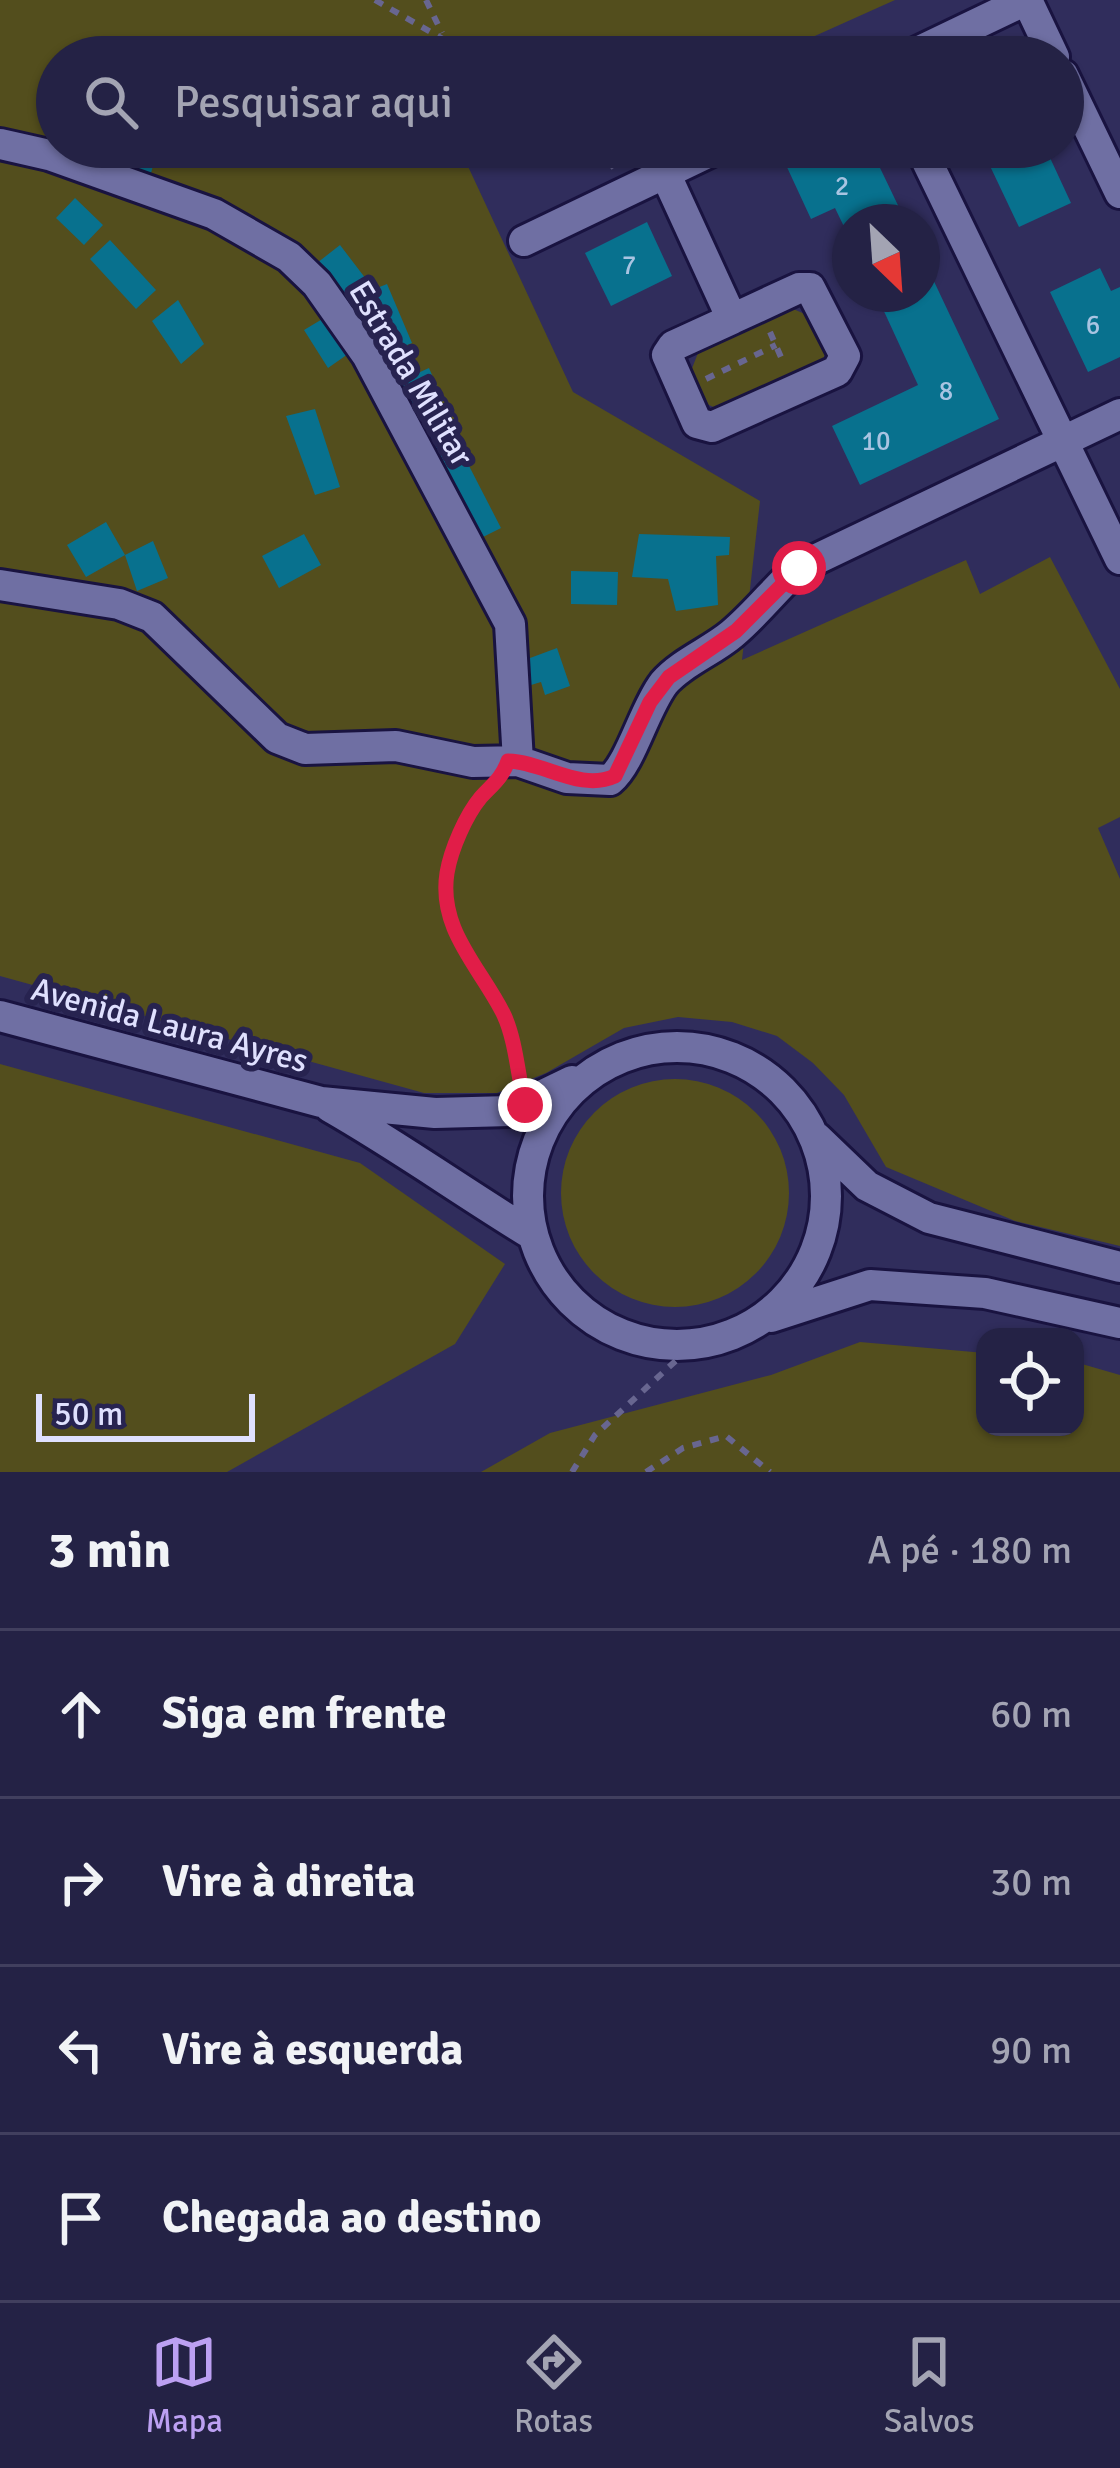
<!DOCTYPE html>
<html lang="pt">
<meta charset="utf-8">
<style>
body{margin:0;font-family:Signika,sans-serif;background:#2c2a4c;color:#f1f3f6}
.controls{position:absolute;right:36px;bottom:36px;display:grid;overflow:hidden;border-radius:24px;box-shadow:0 3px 9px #0004}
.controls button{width:108px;height:108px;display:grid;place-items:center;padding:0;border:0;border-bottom:3px solid #413f5e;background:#242245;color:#f1f3f6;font:60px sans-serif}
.compass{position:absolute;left:832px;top:204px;width:108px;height:108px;border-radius:50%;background:#242245;box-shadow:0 3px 9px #0004;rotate:155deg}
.scale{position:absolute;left:36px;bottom:30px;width:219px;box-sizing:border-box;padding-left:12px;border:6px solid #dfe0fe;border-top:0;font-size:33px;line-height:42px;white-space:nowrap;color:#dfe0fe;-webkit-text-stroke:9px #272350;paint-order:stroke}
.stop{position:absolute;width:36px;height:36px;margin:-27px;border:9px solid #e11d48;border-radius:50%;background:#fff}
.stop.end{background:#e11d48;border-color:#fff;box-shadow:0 3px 12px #0008}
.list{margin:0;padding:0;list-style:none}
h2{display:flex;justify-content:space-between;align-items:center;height:156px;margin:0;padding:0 48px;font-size:51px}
h2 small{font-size:39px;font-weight:400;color:#a3a4b3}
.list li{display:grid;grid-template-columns:78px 1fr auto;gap:36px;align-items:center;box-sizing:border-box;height:168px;padding:0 48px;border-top:3px solid #413f5e}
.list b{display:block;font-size:45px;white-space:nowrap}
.list em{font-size:39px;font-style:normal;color:#a3a4b3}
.icon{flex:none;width:66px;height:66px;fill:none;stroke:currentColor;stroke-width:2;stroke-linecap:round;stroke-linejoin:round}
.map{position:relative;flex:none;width:1120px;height:1472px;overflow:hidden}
.search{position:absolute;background:#242245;box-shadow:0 3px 9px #0004;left:36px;right:36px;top:36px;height:132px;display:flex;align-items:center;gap:30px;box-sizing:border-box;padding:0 42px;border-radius:66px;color:#a3a4b3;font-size:45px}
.sheet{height:828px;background:#242245}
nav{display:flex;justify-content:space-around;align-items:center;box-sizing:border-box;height:168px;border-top:3px solid #413f5e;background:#242245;font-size:33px;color:#a3a4b3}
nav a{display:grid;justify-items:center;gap:6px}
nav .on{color:#bca0f2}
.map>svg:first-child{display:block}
.green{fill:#534e1d}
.building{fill:#08718e}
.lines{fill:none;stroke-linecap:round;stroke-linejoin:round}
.minor-casing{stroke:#191340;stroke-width:36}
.path{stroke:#686690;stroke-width:6;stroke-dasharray:9 9;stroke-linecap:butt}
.minor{stroke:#6f6fa3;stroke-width:30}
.route{stroke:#e11d48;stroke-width:15}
.labels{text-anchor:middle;stroke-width:12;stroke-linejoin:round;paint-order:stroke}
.number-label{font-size:27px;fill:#a9c4e2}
.street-label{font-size:33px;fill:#dfe0fe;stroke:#272350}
</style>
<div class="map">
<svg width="1120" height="1472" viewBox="0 0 1120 1472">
<rect width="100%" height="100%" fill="#302d5c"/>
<!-- green -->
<path class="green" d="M0,0H895L768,57H442L409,37L417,57H57V147H459L573,392L760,501L742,660L966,560L980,594L1050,557L1120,689V817L1098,828L1120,879V1246L1015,1221L886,1167L844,1095L813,1063L777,1036L732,1022L678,1017L624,1028L546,1073L497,1093H424L0,976Z
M791,308L814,318L827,348L822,363L722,411L696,399L689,376L698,353Z
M0,1064L360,1163L505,1264L455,1344L227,1472H0Z
M561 1193a114 114 0 1 1 228 0a114 114 0 1 1-228 0Z
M860,1342L985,1353V1427H1075V1362L1120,1375V1472H481L550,1433L771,1375Z"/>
<!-- building -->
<path class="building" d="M86,147H158L150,177L84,153Z
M823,147H870L906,222H850V239L835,208L811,219L786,165Z
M981,147H1045L1071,203L1019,227Z
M75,198L103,225L84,245L56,218Z
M647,222L672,276L611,306L585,253Z
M110,240L156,290L136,309L90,259Z
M340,245L366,279L343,297L317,263Z
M922,256L999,419L860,485L832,426L918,385L876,294H922Z
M1100,268L1111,291L1120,287V357L1088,372L1050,292Z
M387,284L412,343L378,357L352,298Z
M178,300L204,344L181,364L152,321Z
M324,318L348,354L328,368L304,330Z
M429,368L443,401L433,405L439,420L420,429L400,381Z
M315,409L340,487L315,495L286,416Z
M449,427L501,528L481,538L429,437Z
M106,522L125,555L86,577L67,545Z
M304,534L321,565L279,588L262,556Z
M639,534L730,537L729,555L716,556L718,605L676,611L668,579L632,577Z
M153,541L168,578L137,591L125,555Z
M571,571L618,572L617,605L571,604Z
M557,648L570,686L545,695L541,682L531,685L522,661Z"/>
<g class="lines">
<!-- minor casing -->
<g class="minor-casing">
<path id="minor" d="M1027,0L1054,57
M907,57L1026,0
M1063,75L1120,193
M0,144L49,155L214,214L289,257L317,284L367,355L510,624L518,761
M920,147L1120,559
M665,173L732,319L673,346L667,355L697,423L712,427L837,371L845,356L810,288H799L732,319
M524,241L720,147
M0,585L119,604L152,617L277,738L305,749L396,746L473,762L518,761L567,778L610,780C631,763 644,709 664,683C681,663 712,651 732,634C756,614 775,589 798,568L1120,414
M0,1016L321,1102L435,1113L510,1111L572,1081
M528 1196a149 149 0 1 1 298 0a149 149 0 1 1-298 0Z
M330,1107C400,1147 464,1193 533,1235
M817,1138L867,1186L929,1218L1120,1267
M771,1317L870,1285L985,1293L1120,1323"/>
</g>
<!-- path -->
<path class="path" d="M375,0L474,57
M426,0L442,33
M597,147L614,168
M770,332L784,364
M706,379L776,345
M490,789C475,804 464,823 457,844C429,924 469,949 503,1014C512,1032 513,1058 518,1077
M572,1472L595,1435L694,1344
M646,1472L683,1448L726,1436L770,1472"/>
<!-- minor -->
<use href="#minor" class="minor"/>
</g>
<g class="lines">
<!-- route -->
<path class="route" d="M525,1105C518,1077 516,1041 504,1015C481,968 438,930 447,873C451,849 466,815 481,797C493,784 502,778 508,761C544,762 580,792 615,776L650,702L669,677L736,631L799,568"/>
</g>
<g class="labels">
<!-- number labels -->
<g class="number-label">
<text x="842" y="195">2</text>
<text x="629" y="274">7</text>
<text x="1093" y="334">6</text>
<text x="946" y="400">8</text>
<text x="876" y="450">10</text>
</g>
<!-- street labels -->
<g class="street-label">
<text transform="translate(412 373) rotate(59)" y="12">Estrada Militar</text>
<text transform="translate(170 1024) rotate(15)" y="12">Avenida Laura Ayres</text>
</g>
</g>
</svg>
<div class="controls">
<button><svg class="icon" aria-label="locate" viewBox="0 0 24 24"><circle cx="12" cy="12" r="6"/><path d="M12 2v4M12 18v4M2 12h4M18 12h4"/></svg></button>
</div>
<svg class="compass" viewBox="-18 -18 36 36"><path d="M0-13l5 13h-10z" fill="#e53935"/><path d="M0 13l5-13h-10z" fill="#a3a4b3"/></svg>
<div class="scale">50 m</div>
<div class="stop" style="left:799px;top:568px"></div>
<div class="stop end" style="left:525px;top:1105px"></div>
<div class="search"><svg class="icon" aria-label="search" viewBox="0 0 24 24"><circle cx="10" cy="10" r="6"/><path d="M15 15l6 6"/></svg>Pesquisar aqui</div>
</div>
<section class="sheet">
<h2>3 min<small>A pé · 180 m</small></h2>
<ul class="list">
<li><svg class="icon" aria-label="ahead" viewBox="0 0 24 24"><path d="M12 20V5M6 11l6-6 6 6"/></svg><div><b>Siga em frente</b></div><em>60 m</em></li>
<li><svg class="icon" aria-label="right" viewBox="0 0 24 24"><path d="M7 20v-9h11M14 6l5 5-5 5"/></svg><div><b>Vire à direita</b></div><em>30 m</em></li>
<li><svg class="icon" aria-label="left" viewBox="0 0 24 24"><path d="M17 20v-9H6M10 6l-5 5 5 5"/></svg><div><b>Vire à esquerda</b></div><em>90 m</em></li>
<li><svg class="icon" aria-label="arrive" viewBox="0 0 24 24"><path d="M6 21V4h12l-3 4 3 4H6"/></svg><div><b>Chegada ao destino</b></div></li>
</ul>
</section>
<nav>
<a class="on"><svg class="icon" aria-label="map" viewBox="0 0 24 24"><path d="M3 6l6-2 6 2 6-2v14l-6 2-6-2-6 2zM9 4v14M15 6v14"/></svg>Mapa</a>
<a><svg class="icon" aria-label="directions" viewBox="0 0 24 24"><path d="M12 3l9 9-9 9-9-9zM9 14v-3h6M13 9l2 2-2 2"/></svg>Rotas</a>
<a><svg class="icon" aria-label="saved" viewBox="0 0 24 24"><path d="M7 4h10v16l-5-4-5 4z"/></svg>Salvos</a>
</nav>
